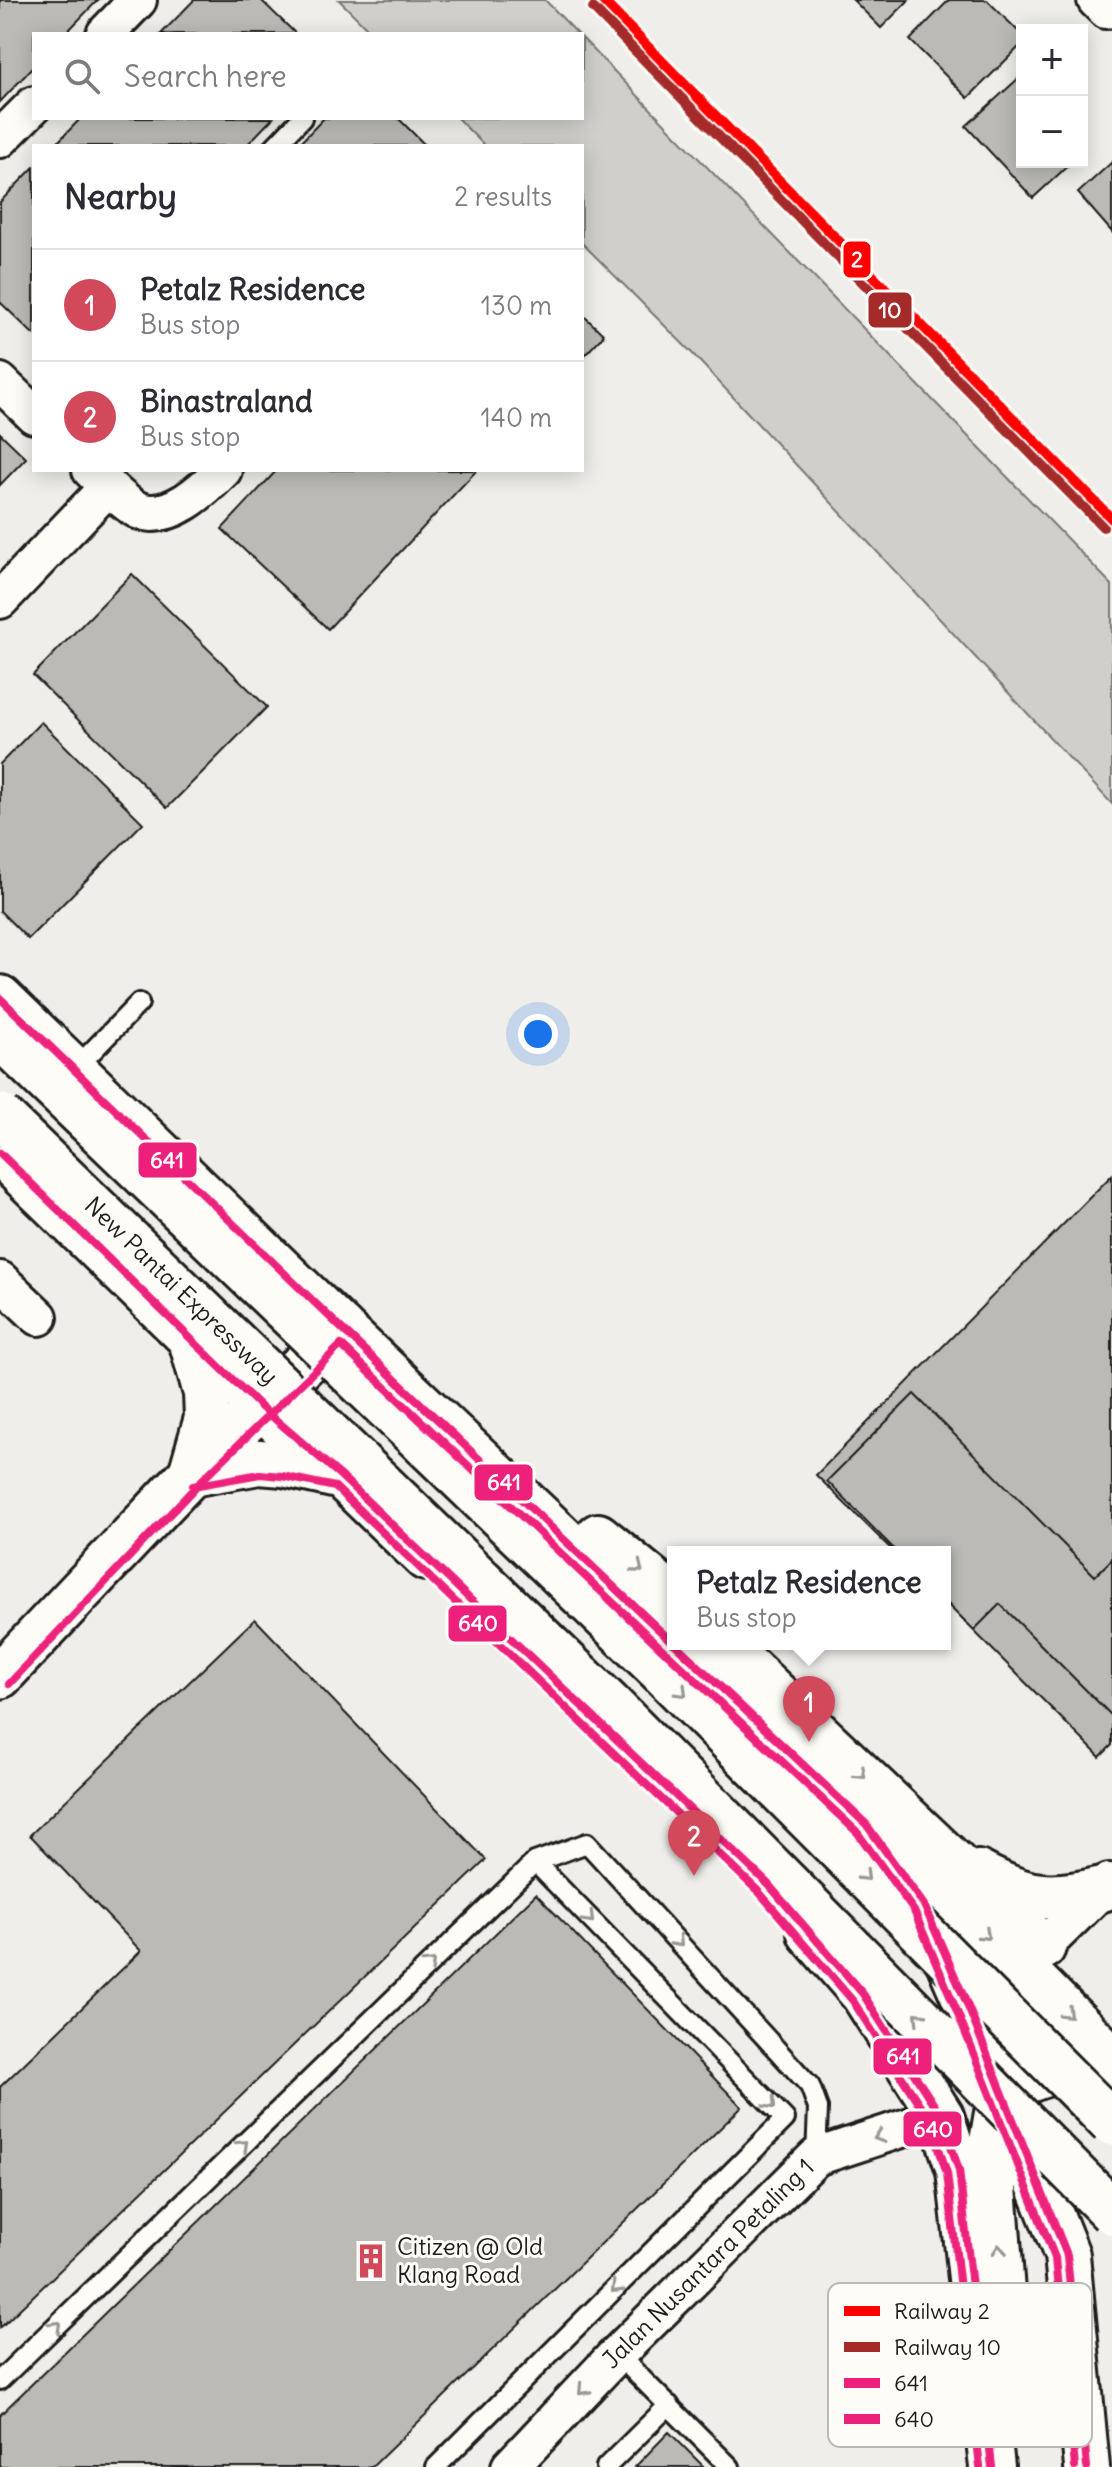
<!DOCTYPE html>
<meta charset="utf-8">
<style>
body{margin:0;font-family:Delius,sans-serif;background:#f7f7f7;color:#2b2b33}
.controls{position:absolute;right:24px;top:24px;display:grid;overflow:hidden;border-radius:0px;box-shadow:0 4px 20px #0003}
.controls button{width:72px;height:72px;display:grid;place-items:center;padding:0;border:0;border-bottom:2px solid #e1e1e2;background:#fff;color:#2b2b33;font:40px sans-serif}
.you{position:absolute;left:538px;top:1034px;width:28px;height:28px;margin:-20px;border:6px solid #fff;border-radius:50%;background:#1a73e8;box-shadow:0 0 0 12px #1a73e833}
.badge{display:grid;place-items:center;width:52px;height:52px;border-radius:50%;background:#d1495b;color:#fff;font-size:26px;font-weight:700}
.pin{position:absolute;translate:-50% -66px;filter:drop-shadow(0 2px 4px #0008)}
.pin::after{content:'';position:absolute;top:42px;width:28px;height:24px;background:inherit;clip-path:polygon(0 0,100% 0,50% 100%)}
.popup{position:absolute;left:667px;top:1546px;width:284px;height:104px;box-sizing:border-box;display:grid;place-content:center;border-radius:0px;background:#fff;filter:drop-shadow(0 2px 6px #0005);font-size:26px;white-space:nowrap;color:#7c7c81}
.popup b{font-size:30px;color:#2b2b33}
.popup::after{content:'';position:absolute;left:50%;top:100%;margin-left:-16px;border:16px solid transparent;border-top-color:#fff}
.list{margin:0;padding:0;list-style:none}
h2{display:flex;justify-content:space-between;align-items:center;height:104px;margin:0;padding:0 32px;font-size:34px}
h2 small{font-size:26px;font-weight:400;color:#7c7c81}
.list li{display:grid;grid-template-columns:52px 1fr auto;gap:24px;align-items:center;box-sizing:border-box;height:112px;padding:0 32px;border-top:2px solid #e1e1e2}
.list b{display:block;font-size:30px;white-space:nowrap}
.list p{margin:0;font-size:26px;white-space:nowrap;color:#7c7c81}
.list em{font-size:26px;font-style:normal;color:#7c7c81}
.icon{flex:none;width:44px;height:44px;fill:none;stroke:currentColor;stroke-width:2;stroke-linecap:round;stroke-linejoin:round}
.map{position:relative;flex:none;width:1112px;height:2467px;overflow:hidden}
.search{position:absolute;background:#fff;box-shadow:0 4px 20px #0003;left:32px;top:32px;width:552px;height:88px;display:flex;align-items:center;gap:20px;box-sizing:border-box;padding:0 28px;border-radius:0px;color:#7c7c81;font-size:30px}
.panel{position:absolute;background:#fff;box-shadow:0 4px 20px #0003;left:32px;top:144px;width:552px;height:328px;border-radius:0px}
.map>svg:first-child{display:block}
.green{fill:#d0cfcc;stroke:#767674;stroke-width:2}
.building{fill:#bbbab6;stroke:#1c1c1c;stroke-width:2}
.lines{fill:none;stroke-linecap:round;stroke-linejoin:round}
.service-casing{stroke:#1c1c1c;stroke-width:24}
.minor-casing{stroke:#1c1c1c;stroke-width:42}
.tertiary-casing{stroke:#1c1c1c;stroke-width:50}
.secondary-casing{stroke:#1c1c1c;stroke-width:50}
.primary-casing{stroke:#1c1c1c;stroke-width:50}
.service{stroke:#fdfcf7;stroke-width:18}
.minor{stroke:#fdfcf7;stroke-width:36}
.tertiary{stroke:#fdfcf7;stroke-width:44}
.secondary{stroke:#fdfcf7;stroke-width:44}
.primary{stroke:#fdfcf7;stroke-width:44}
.motorway-bridge-casing{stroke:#1c1c1c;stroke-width:50;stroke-linecap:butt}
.motorway-bridge{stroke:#fdfcf7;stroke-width:44}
.bus-1-casing{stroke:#fdfcf7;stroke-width:14}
.bus-2-casing{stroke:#fdfcf7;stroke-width:14}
.bus-1{stroke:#ed207b;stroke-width:8}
.bus-2{stroke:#ed207b;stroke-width:8}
.rail-1-casing{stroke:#fdfcf7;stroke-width:16}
.rail-2-casing{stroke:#fdfcf7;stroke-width:16}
.rail-1{stroke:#f00;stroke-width:10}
.rail-2{stroke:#a52a2a;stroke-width:10}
.oneway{stroke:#989794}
.labels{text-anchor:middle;stroke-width:6;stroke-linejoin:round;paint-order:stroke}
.street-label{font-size:24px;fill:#1c1c1c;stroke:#fdfcf7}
.poi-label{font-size:24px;fill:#1c1c1c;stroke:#fdfcf7;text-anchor:start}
.key{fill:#fdfcf7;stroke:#bab9b5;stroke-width:2}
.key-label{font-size:22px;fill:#1c1c1c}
.line-badge{stroke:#fdfcf7;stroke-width:3}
.badge-label{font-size:22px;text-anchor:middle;font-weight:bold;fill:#fff}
</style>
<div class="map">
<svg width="1112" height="2467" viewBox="0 0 1112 2467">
<rect width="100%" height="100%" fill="#f0eeea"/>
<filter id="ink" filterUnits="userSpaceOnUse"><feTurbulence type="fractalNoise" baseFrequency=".0125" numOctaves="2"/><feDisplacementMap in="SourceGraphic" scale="16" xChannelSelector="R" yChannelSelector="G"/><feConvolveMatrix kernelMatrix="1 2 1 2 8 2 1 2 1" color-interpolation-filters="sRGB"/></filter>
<g filter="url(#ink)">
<!-- green -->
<path class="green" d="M339,0H545L578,34H373Z
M582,38L1112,585V804L692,353L582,243V146H485L457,118H582Z"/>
<!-- building -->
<path class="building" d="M0,0H98L65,34H34V66L0,102Z
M194,0H261L296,34H161Z
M853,0H909L881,28Z
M949,0H987L1022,35V44L968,98L910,40Z
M1020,77L1022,80V162H1072L1033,198L966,126Z
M81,118H273L246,146H54Z
M324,118H398L426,146H297Z
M1112,162V232L1078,193Z
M34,167V335L0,302V202Z
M582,314L604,335L582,358Z
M0,433L26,458L0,485Z
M277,470H477L328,629L222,529Z
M132,574L267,707L167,808L33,675Z
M41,722L143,823L28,939L0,911V764Z
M1112,1175V1745L1100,1757L945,1602V1552H894L816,1475Z
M914,1394L1095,1576L1112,1559V1716L1000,1604L974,1630L945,1601V1552H897L827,1481Z
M255,1619L486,1860L0,2328V2087L141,1951L30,1835Z
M536,1894L742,2107L372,2467H0V2415Z
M669,2432L704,2467H635Z"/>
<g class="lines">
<!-- service casing -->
<g class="service-casing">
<path id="service" d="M275,146L302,118
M74,1070L139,1003
M617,2354L730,2467
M0,2380L535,1862L587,1843L810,2086L818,2108L816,2157
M436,2467L785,2119L535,1862
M606,2467L669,2405"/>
</g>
<!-- minor casing -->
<g class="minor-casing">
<g id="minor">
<path d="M1096,0L1106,10"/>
<path d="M105,34L138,0"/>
<path d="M0,139L34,105"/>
<path d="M0,382L34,415"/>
<path d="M91,470C101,480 128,507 140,511C171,521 204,489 223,470"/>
<path d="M0,600L108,487"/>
<path d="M0,1280L39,1317"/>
<path d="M1026,1964L1109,1882"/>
<path id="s1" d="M510,2467L617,2354L816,2157L941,2116"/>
</g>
</g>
<!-- tertiary casing -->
<g class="tertiary-casing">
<path id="tertiary" d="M900,1855L1022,1968L1112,2058"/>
</g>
<!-- secondary casing -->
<g class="secondary-casing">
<path id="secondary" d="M0,1676L191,1474L341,1328"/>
</g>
<!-- primary casing -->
<g class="primary-casing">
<path id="primary" d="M0,998L341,1328L673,1643
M0,1153L261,1407L341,1476L426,1558
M191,1340L206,1393L207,1418L191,1474
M191,1474L259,1462L284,1464L338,1476
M598,1536L673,1597
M675,1644L866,1824L924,1905L967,2004L1067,2255L1087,2467
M723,1644L1043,1947
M978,1873C1026,1899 1049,1902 1102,1889
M810,1933L863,1994L941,2116L959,2170L992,2467
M1029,2080C1055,2069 1086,2065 1112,2072
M1003,2305L991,2148L1022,1968"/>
</g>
<!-- service -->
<use href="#service" class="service"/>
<!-- minor -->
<use href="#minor" class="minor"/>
<!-- tertiary -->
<use href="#tertiary" class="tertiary"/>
<!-- secondary -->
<use href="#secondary" class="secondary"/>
<!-- primary -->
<use href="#primary" class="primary"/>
<!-- motorway-bridge casing -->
<g class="motorway-bridge-casing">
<g id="motorway-bridge">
<path d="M0,1036L658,1668L1112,2123"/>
<path id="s2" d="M0,1116L609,1704L1112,2212"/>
</g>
</g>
<!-- motorway-bridge -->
<use href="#motorway-bridge" class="motorway-bridge"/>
<!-- bus-1 casing -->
<g class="bus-1-casing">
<path id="bus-1" d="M0,998L341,1328L673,1643
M0,1153L261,1407L341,1476L768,1884L863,1994L941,2116L959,2170L992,2467
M675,1644L866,1824L924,1905L967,2004L1067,2255L1087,2467"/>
</g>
<!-- bus-2 casing -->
<g class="bus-2-casing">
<path id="bus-2" d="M193,1486L260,1474L282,1476L335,1487L759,1892L853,2001L930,2121L947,2173L980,2467
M667,1653L857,1832L914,1911L956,2009L1055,2258L1075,2467
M9,1684L200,1482L341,1345L665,1652"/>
</g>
<!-- bus-1 -->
<use href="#bus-1" class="bus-1"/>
<!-- bus-2 -->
<use href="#bus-2" class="bus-2"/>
<!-- rail-1 casing -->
<g class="rail-1-casing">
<path id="rail-1" d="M602,0L1112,519"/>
</g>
<!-- rail-2 casing -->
<g class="rail-2-casing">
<path id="rail-2" d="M593,8L1103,527"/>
</g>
<!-- rail-1 -->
<use href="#rail-1" class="rail-1"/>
<!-- rail-2 -->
<use href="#rail-2" class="rail-2"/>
</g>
<!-- one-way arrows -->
<defs><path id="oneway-chevron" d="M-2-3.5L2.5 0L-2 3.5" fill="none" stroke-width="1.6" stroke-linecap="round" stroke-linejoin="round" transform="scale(2)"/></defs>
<g class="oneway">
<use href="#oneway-chevron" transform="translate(638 1568) rotate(39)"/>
<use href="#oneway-chevron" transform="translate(682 1692) rotate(45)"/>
<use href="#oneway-chevron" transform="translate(861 1774) rotate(43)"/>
<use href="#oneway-chevron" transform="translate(865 1876) rotate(45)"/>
<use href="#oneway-chevron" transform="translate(589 1918) rotate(46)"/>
<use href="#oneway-chevron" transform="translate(985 1935) rotate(43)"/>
<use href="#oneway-chevron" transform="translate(678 1942) rotate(47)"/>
<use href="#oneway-chevron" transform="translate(430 1964) rotate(-44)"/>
<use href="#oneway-chevron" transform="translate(1067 2013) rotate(45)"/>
<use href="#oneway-chevron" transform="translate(919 2017) rotate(-135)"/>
<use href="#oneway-chevron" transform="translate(771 2104) rotate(46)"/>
<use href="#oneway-chevron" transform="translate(879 2137) rotate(162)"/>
<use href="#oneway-chevron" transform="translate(243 2145) rotate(-44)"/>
<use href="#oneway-chevron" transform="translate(999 2250) rotate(-95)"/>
<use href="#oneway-chevron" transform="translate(616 2288) rotate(135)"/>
<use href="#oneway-chevron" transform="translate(56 2326) rotate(-44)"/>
<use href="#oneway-chevron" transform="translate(583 2390) rotate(133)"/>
</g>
</g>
<!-- icons -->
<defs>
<g id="building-bare" transform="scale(2.76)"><path d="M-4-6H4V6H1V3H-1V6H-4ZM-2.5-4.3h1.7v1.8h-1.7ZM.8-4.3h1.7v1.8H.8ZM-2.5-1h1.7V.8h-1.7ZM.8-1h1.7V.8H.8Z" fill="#d1495b" stroke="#fdfcf7" stroke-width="2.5" paint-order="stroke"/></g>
</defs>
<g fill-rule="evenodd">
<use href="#building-bare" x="371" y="2261"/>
</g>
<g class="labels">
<!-- street labels -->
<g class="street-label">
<text dy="8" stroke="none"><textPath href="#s2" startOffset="252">New Pantai Expressway</textPath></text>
<text dy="8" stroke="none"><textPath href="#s1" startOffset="284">Jalan Nusantara Petaling 1</textPath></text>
</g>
<!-- poi labels -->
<g class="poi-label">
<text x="397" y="2255">Citizen @ Old<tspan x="397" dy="28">Klang Road</tspan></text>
</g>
</g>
<!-- legend -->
<rect x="828" y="2283" width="264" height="164" rx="12" class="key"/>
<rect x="844" y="2306" width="36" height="10" fill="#f00"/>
<rect x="844" y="2342" width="36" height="10" fill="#a52a2a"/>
<rect x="844" y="2378" width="36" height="10" fill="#ed207b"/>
<rect x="844" y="2414" width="36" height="10" fill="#ed207b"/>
<g class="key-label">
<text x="894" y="2319">Railway 2</text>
<text x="894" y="2355">Railway 10</text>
<text x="894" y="2391">641</text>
<text x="894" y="2427">640</text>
</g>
<g class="line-badge">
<rect x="842" y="240" width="30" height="39" rx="8" fill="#f00"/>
<rect x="867" y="291" width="46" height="38" rx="8" fill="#a52a2a"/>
<rect x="137" y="1141" width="61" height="38" rx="8" fill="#ed207b"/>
<rect x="473" y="1463" width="61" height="39" rx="8" fill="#ed207b"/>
<rect x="447" y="1604" width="61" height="39" rx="8" fill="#ed207b"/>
<rect x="872" y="2037" width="61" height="39" rx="8" fill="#ed207b"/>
<rect x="902" y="2110" width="61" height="38" rx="8" fill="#ed207b"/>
</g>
<g class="badge-label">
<text x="857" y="267">2</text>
<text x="890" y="318">10</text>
<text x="167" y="1168">641</text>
<text x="504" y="1490">641</text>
<text x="478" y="1631">640</text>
<text x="903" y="2064">641</text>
<text x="933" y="2137">640</text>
</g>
</svg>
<div class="controls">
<button>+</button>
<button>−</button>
</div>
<div class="you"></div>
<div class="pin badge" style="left:809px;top:1742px">1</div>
<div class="popup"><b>Petalz Residence</b>Bus stop</div>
<div class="pin badge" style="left:694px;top:1876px">2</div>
<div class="search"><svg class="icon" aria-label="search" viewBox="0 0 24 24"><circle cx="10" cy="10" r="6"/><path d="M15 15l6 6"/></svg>Search here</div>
<section class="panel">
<h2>Nearby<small>2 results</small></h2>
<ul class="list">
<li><span class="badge">1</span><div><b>Petalz Residence</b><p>Bus stop</p></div><em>130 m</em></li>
<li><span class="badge">2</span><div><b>Binastraland</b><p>Bus stop</p></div><em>140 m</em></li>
</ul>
</section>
</div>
